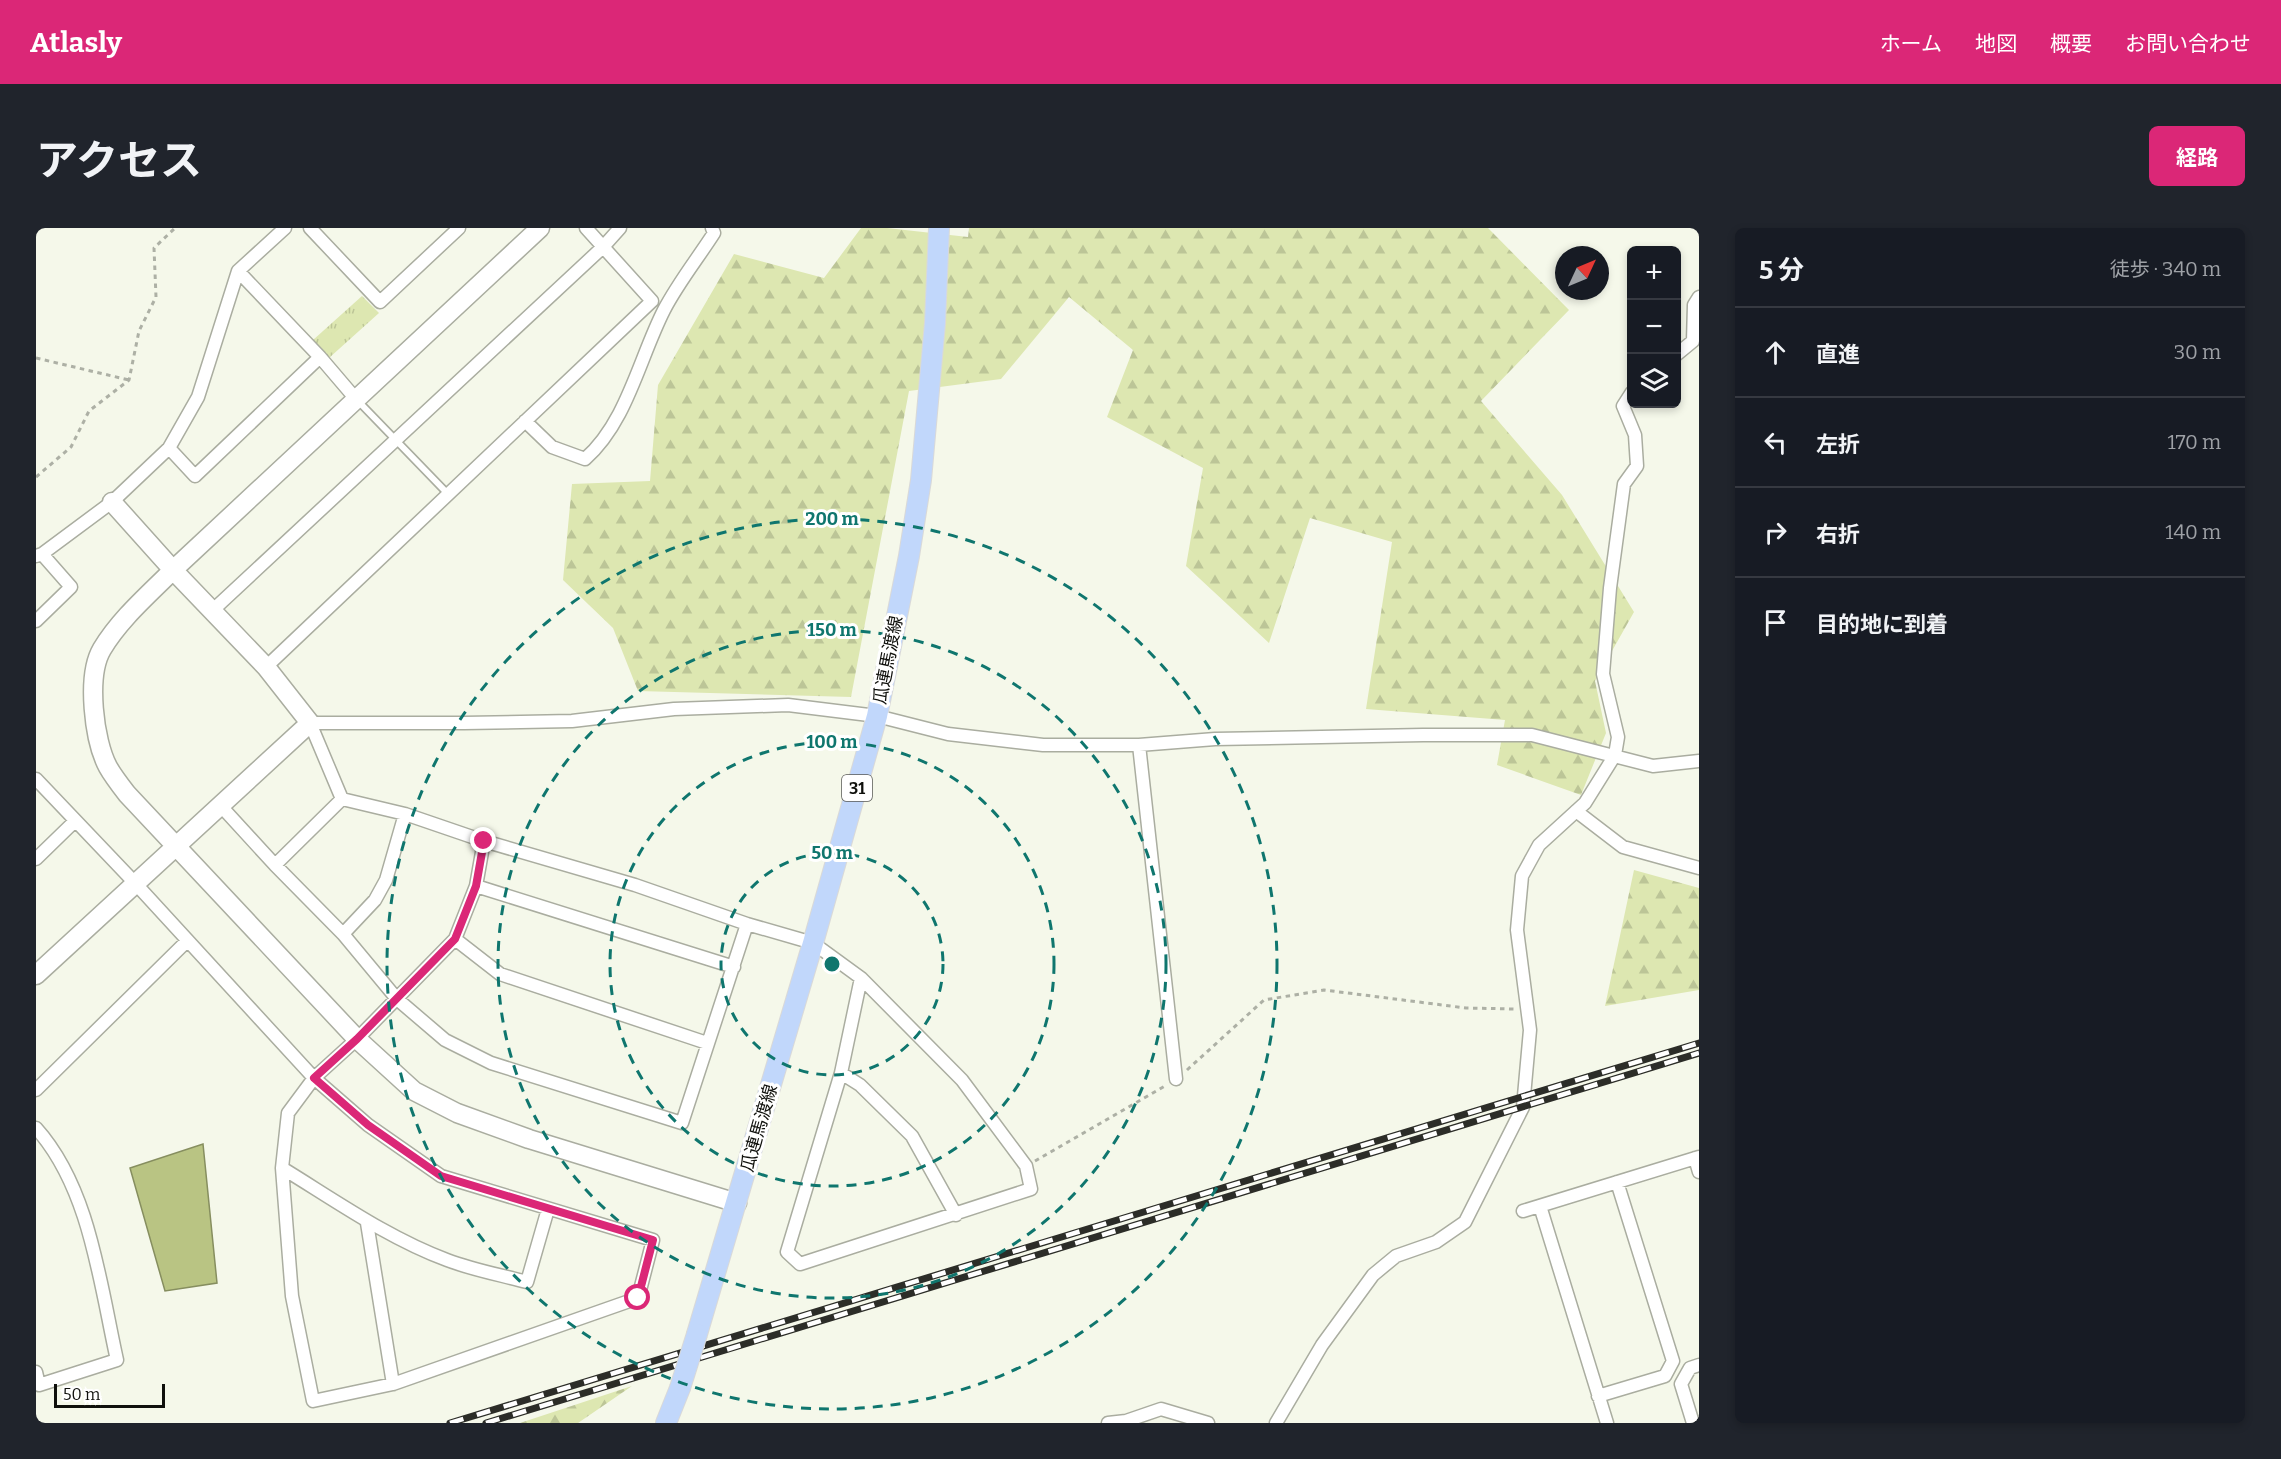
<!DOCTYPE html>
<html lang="ja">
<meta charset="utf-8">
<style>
body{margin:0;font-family:Bitter,"Noto Sans JP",serif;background:#20242c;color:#f1f3f6}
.controls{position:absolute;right:18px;top:18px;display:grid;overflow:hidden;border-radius:9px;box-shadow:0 3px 9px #0003}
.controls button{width:54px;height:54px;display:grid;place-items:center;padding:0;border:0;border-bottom:2px solid #363941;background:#171b24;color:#f1f3f6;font:30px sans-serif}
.compass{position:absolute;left:1519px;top:18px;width:54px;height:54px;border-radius:50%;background:#171b24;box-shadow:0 3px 9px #0003;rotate:46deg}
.scale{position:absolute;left:18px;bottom:15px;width:111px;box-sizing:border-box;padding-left:6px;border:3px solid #0f100c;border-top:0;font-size:16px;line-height:21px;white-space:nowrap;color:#0f100c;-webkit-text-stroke:4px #fff;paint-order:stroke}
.stop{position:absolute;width:18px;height:18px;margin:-14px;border:4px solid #db2777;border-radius:50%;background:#fff}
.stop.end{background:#db2777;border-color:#fff;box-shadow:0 2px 6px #0008}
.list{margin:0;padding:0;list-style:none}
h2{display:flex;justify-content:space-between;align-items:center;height:78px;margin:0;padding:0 24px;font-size:26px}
h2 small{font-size:20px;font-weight:400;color:#9ea1a6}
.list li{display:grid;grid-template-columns:39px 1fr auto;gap:18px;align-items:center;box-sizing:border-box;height:90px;padding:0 24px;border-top:2px solid #363941}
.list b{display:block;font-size:22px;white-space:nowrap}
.list em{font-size:20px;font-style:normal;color:#9ea1a6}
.icon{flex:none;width:33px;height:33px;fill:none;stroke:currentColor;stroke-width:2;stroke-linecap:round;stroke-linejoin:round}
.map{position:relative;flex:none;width:1663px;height:1195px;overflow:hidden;border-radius:9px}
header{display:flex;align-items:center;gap:36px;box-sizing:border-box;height:84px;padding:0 30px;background:#db2777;color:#fff}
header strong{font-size:28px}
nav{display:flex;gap:33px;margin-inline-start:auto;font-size:21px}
.intro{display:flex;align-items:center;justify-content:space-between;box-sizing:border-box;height:144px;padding:0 36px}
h1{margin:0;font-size:42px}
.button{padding:15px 27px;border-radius:9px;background:#db2777;color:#fff;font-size:21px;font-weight:700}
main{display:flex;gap:36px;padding:0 36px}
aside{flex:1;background:#171b24;border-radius:9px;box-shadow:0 3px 9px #0003}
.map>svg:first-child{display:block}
.forest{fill:url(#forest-firs)}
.park{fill:url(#park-tufts)}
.water{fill:#b9c483;stroke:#868e5f;stroke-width:1.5}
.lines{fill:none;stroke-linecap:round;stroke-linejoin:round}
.lane-casing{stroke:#aaada0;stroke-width:9}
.street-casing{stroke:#aaada0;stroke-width:15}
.secondary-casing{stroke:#aaada0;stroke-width:21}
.primary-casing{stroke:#d9d9d8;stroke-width:22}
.path{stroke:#adb0a5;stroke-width:3;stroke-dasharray:4.5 4.5;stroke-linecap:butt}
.lane{stroke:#fff;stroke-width:6}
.street{stroke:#fff;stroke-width:12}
.secondary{stroke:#fff;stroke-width:18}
.primary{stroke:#c1d7fb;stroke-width:20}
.rail-casing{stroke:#2c2d28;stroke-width:7}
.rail{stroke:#fff;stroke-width:4.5;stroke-dasharray:14;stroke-linecap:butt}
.primary-bridge-casing{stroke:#d9d9d8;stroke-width:22;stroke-linecap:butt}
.primary-bridge{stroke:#c1d7fb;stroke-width:20}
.route{stroke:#db2777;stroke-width:8}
.ring{fill:none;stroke:#0f766e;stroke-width:3;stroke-dasharray:10 8}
.labels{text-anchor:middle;stroke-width:6;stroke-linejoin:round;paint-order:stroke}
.shield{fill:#fff;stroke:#575855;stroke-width:1.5}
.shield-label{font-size:16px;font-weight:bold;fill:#0f100c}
.street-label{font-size:18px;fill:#0f100c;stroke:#fff}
.centre{fill:#0f766e;stroke:#fff;stroke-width:3}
.ring-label{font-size:18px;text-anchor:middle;font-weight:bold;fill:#0f766e;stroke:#fff;stroke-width:6;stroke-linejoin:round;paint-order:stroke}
</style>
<header>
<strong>Atlasly</strong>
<nav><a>ホーム</a><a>地図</a><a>概要</a><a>お問い合わせ</a></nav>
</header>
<div class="intro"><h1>アクセス</h1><a class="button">経路</a></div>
<main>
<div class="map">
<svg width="1663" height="1195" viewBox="0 0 1663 1195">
<defs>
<pattern id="forest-firs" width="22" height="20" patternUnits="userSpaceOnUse" patternTransform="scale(1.5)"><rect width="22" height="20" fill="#dde7b1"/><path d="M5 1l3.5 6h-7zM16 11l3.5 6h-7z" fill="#bcc597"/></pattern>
<pattern id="park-tufts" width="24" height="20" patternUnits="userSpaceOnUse" patternTransform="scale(1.5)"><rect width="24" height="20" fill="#dde7b1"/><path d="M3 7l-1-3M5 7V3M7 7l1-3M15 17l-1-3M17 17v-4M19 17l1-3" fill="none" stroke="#bcc597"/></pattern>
</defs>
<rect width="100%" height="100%" fill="#f5f8ea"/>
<!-- forest -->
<path class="forest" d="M825,0H851L932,9L933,0H1452L1533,82L1445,173L1526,267L1598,384L1559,453L1570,505L1545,567L1461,537L1469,492L1330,481L1356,314L1274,290L1233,415L1150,338L1167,240L1071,189L1097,122L1033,69L965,151L873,163L815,469L602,463L577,400L527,352L536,256L614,253L622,157L698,26L788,50Z
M1598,642L1663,660V762L1569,778Z
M596,1158L542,1195H484Z"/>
<!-- park -->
<path class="park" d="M326,68L343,85L293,130L277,112Z"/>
<!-- water -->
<path class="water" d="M167,916L181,1055L129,1063L94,940Z"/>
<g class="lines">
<!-- lane casing -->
<g class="lane-casing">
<path id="lane" d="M322,173L412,266"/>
</g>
<!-- street casing -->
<g class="street-casing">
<path id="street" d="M274,0L344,74L423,0
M202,43L284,129L319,170
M1640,127L1657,113L1658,77L1663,69
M489,193L516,219L549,231C591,194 603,131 628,82C642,55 662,30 678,5L676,0
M133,220L159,248L284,129
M0,328L6,326L76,274L133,220L162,169L202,43L249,0
M177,382L567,19L584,0
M0,393L35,359L6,326
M230,439L616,73L550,0
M1103,517L1140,851
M0,551L99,655L278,850L332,897L405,948L617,1012L602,1070L357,1156L277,1173L256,1068L246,940L252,885L278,850L321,811L419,711L440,658L448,613
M184,577L239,637L307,706L361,771L409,812L455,835L646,895L711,696
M1540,583L1587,619L1663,640
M0,631L39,593
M239,637L306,571
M440,658L698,739
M307,706L339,672L350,652L369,586
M419,711L464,746L671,815
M825,750L805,845L751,1024L764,1036L995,961L990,938L926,852L825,750L777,715L711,696L599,657L448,613L369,586L306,571L274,495H428L536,493L638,481L752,477L841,488L912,506L1007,517H1103L1179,511L1387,507H1496L1617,538L1663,533
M805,845L824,857L876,908L920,987
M0,862L151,713
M0,900C54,960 64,1056 81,1132L3,1157L0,1144
M1659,930L1663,944
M246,940C300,973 352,1010 411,1032C437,1042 465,1047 491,1054L512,981
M1504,978L1571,1195
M1487,983L1663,929
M331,995L357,1156
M1562,1168L1629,1148L1637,1133L1581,954
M1072,1195L1090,1193L1125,1181L1172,1195
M1240,1195L1286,1117L1337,1047L1360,1028L1400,1014L1429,994L1487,879L1494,802L1481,702L1486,648L1503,617L1549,575L1579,527L1582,509L1567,446L1574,360L1588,256L1601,238L1599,207L1587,178L1596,164
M1657,1195L1645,1156L1654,1140L1663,1137"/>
</g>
<!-- secondary casing -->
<g class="secondary-casing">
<path id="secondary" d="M504,0L137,342C112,367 84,391 66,421C50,448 58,513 72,539C77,548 84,557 91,566L321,811L378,863L421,885L493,911L701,975
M0,747L274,495L230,439L137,342L76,274"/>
</g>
<!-- primary casing -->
<g class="primary-casing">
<path id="primary" d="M661,1106L777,715L841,488L873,328L885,252L899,95L903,0
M630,1195L644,1160"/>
</g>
<!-- path -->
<path class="path" d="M0,130L93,152
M0,249L35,219L53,183L93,152L103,103L120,69L118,20L139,0
M1151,842L1228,772L1288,762L1430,780L1479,781
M999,933L1129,858"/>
<!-- lane -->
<use href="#lane" class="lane"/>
<!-- street -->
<use href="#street" class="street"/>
<!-- secondary -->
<use href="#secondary" class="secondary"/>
<!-- primary -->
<use href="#primary" class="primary"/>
<!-- rail casing -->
<g class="rail-casing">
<path id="rail" d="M414,1195L1663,815
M450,1195L1663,825"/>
</g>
<!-- rail -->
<use href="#rail" class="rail"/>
<!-- primary-bridge casing -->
<g class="primary-bridge-casing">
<path id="primary-bridge" d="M644,1160L661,1106"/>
</g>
<!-- primary-bridge -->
<use href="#primary-bridge" class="primary-bridge"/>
</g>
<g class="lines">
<!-- route -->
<path class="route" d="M448,613L440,658L419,711L321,811L278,850L332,897L405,948L617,1012L602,1070"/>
</g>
<!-- distance rings -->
<g class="ring">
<circle cx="796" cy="736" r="111"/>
<circle cx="796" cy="736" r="222"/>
<circle cx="796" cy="736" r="334"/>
<circle cx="796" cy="736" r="445"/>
</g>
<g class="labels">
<!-- shield labels -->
<rect class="shield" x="806" y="547" width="30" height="26" rx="4.5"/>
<g class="shield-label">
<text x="821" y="566">31</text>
</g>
<!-- street labels -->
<g class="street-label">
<text transform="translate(852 432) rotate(-79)" y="6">瓜連馬渡線</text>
<text transform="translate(723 900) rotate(-74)" y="6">瓜連馬渡線</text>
</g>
</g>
<circle cx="796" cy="736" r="9" class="centre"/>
<g class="ring-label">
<text x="796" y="297">200 m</text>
<text x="796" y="408">150 m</text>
<text x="796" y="520">100 m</text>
<text x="796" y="631">50 m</text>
</g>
</svg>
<div class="controls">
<button>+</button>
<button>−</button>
<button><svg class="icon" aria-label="layers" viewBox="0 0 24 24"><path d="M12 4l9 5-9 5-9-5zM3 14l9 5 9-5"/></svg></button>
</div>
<svg class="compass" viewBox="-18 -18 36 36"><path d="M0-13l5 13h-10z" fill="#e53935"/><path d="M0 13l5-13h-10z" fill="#9ea1a6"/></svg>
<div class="scale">50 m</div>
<div class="stop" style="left:602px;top:1070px"></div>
<div class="stop end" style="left:448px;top:613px"></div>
</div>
<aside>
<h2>5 分<small>徒歩 · 340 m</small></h2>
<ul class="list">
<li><svg class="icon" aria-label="ahead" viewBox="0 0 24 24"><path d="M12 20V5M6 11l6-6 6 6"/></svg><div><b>直進</b></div><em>30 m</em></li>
<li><svg class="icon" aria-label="left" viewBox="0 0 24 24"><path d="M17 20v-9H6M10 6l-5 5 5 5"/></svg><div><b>左折</b></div><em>170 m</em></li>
<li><svg class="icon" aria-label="right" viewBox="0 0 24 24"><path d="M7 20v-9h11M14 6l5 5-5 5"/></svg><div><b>右折</b></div><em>140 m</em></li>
<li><svg class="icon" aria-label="arrive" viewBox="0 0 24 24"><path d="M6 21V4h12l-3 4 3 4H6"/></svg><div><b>目的地に到着</b></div></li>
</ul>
</aside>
</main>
